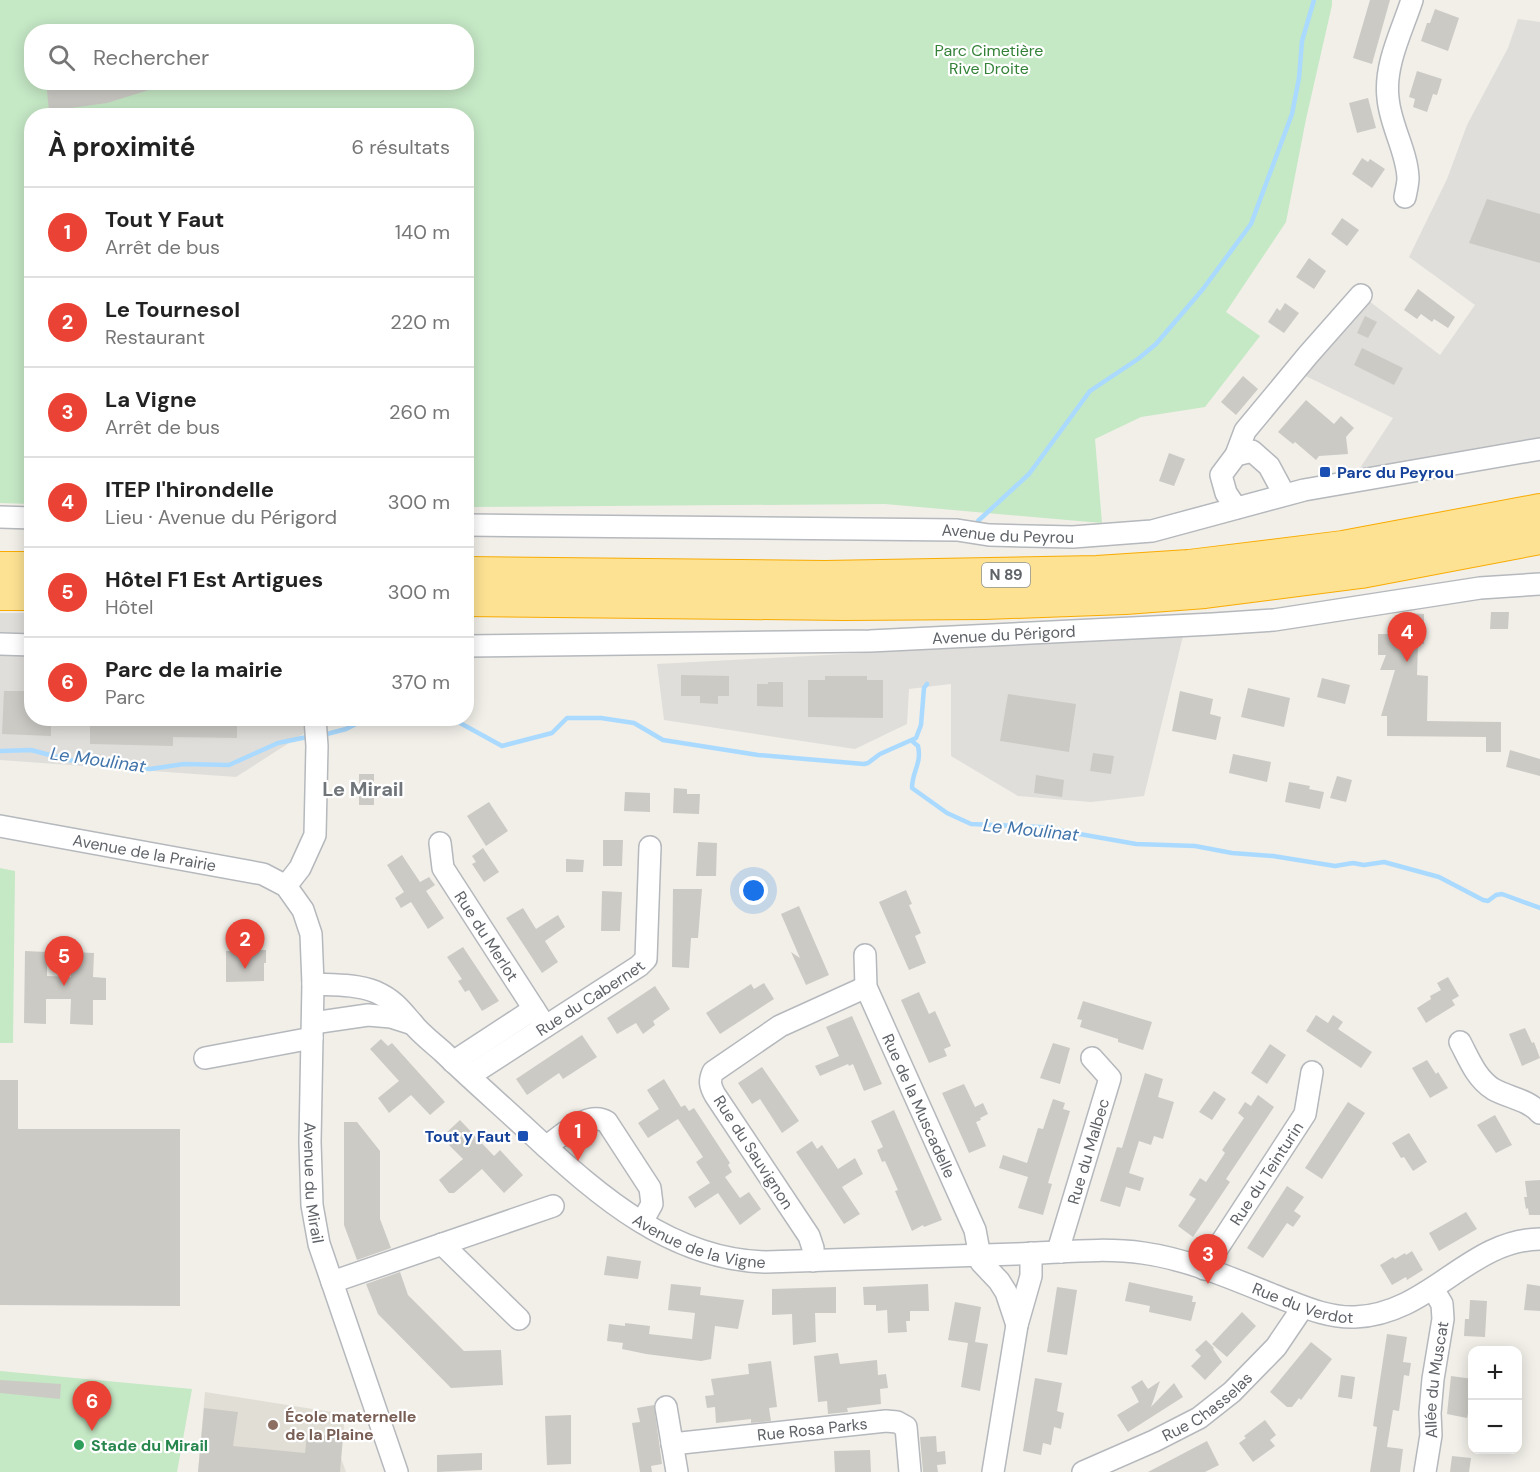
<!DOCTYPE html>
<html lang="fr">
<meta charset="utf-8">
<style>
body{margin:0;font-family:"DM Sans",sans-serif;background:#f2f2f2;color:#222}
.controls{position:absolute;right:18px;bottom:18px;display:grid;overflow:hidden;border-radius:12px;box-shadow:0 3px 15px #0003}
.controls button{width:54px;height:54px;display:grid;place-items:center;padding:0;border:0;border-bottom:2px solid #e0e0e0;background:#fff;color:#222;font:30px sans-serif}
.you{position:absolute;left:754px;top:891px;width:21px;height:21px;margin:-15px;border:4px solid #fff;border-radius:50%;background:#1a73e8;box-shadow:0 0 0 9px #1a73e833}
.badge{display:grid;place-items:center;width:39px;height:39px;border-radius:50%;background:#ea4335;color:#fff;font-size:20px;font-weight:700}
.pin{position:absolute;translate:-50% -50px;filter:drop-shadow(0 2px 3px #0008)}
.pin::after{content:'';position:absolute;top:32px;width:21px;height:18px;background:inherit;clip-path:polygon(0 0,100% 0,50% 100%)}
.list{margin:0;padding:0;list-style:none}
h2{display:flex;justify-content:space-between;align-items:center;height:78px;margin:0;padding:0 24px;font-size:26px}
h2 small{font-size:20px;font-weight:400;color:#767676}
.list li{display:grid;grid-template-columns:39px 1fr auto;gap:18px;align-items:center;box-sizing:border-box;height:90px;padding:0 24px;border-top:2px solid #e0e0e0}
.list b{display:block;font-size:22px;white-space:nowrap}
.list p{margin:0;font-size:20px;white-space:nowrap;color:#767676}
.list em{font-size:20px;font-style:normal;color:#767676}
.icon{flex:none;width:33px;height:33px;fill:none;stroke:currentColor;stroke-width:2;stroke-linecap:round;stroke-linejoin:round}
.map{position:relative;flex:none;width:1540px;height:1472px;overflow:hidden}
.search{position:absolute;background:#fff;box-shadow:0 3px 15px #0003;left:24px;top:24px;width:450px;height:66px;display:flex;align-items:center;gap:15px;box-sizing:border-box;padding:0 21px;border-radius:24px;color:#767676;font-size:22px}
.panel{position:absolute;background:#fff;box-shadow:0 3px 15px #0003;left:24px;top:108px;width:450px;height:618px;border-radius:24px}
.map>svg:first-child{display:block}
.industrial{fill:#e0deda}
.education{fill:#e1ded6}
.green{fill:#c5e8c5;fill-rule:evenodd}
.lines{fill:none;stroke-linecap:round;stroke-linejoin:round}
.stream{stroke:#aadaff;stroke-width:4.5}
.building{fill:#cccac5}
.minor-casing{stroke:#b5b8bc;stroke-width:24}
.highway-casing{stroke:#f9ab00;stroke-width:34}
.minor{stroke:#fff;stroke-width:21}
.highway{stroke:#fde293;stroke-width:32}
.transit-dot{fill:#1a4fb4;stroke:#fff;stroke-width:2}
.education-dot{fill:#8d6e63;stroke:#fff;stroke-width:2}
.leisure-dot{fill:#2e9e5b;stroke:#fff;stroke-width:2}
.labels{text-anchor:middle;stroke-width:4.5;stroke-linejoin:round;paint-order:stroke}
.shield{fill:#fff;stroke:#8f9295;stroke-width:1.5}
.shield-label{font-size:15px;font-weight:bold;fill:#5f6368}
.park-label{font-size:16px;fill:#348238;stroke:#fff}
.transit-label{font-size:16px;font-weight:bold;fill:#164399;stroke:#fff;text-anchor:start}
.street-label{font-size:16px;fill:#5f6368;stroke:#fff}
.education-label{font-size:16px;font-weight:bold;fill:#785e54;stroke:#fff;text-anchor:start}
.leisure-label{font-size:16px;font-weight:bold;fill:#27864d;stroke:#fff;text-anchor:start}
.water-label{font-size:18px;font-style:italic;fill:#4174aa;stroke:#fff}
.quarter-label{font-size:20px;font-weight:bold;fill:#70757a;stroke:#fff}
</style>
<div class="map">
<svg width="1540" height="1472" viewBox="0 0 1540 1472">
<rect width="100%" height="100%" fill="#f1efe8"/>
<!-- industrial -->
<path class="industrial" d="M1518,19L1540,22V446L1360,468L1393,418L1295,371L1361,295L1440,355L1475,305L1409,257L1447,179L1467,125L1508,48Z
M0,613H31L32,718H314L317,725L236,777L0,760Z
M1183,636L1144,796L1091,802L1018,796L951,756V684L909,689L907,724L855,749L664,720L657,664Z"/>
<!-- education -->
<path class="education" d="M205,1392L345,1414L341,1458L346,1472H198Z"/>
<!-- green -->
<path class="green" d="M0,0H1332V5L1306,119L1286,222L1226,312L1260,336L1205,407L1141,417L1095,439L1102,523L885,504L467,507L466,116H32L31,504L0,503ZM32,32H466V82H32Z
M0,868L15,871L13,1043H0Z
M0,1371L192,1389L177,1472H0Z"/>
<g class="lines">
<!-- stream -->
<path class="stream" d="M978,521L1029,474L1090,391L1138,359L1156,344L1203,289L1251,224L1292,114L1299,78L1302,41L1314,0
M451,718L502,746L552,733L567,718H601L634,723L663,740L758,755L864,764L868,763L880,754L916,738L921,725L924,688L927,684
M323,735L346,729L368,718
M912,741L918,746C922,764 912,771 912,788L947,813L971,824L1040,827L1136,844L1195,846L1232,853L1273,856L1335,866L1353,863L1364,865L1384,862L1439,877L1483,900L1488,901L1496,895L1502,894L1540,908
M0,751L31,750L69,760L150,769L184,764L229,765L278,743L312,736"/>
</g>
<!-- building -->
<path class="building" d="M1370,0H1390L1372,64L1353,58Z
M1435,9L1459,18L1448,51L1421,41L1427,23H1430Z
M1417,71L1442,79L1437,95L1433,94L1427,112L1413,107L1415,99L1409,97Z
M46,82H164L165,85L107,103L49,111Z
M1368,98L1376,128L1357,133L1349,103Z
M1362,158L1368,162L1370,159L1385,169L1372,188L1352,174Z
M1487,199L1540,214V263L1469,243Z
M1342,218L1359,230L1347,246L1331,234Z
M1309,258L1326,271L1314,289L1296,277Z
M1418,289L1455,317L1448,328L1434,319L1432,322L1421,314L1417,319L1404,310Z
M1285,303L1299,313L1284,333L1268,322L1277,308L1280,311Z
M1365,316L1377,322L1368,338L1357,333Z
M1362,348L1403,368L1394,385L1354,365Z
M1243,376L1258,389L1236,415L1221,402Z
M1306,400L1334,424L1341,416L1354,428L1346,437L1348,454L1319,456L1316,460L1295,442L1293,444L1278,432Z
M1169,453L1185,459L1174,486L1159,481Z
M1491,612H1509L1508,629H1490Z
M1401,613L1424,614V644H1418L1417,675L1428,676L1427,721L1501,722V752H1486V737L1387,736V716H1381L1395,670H1380L1386,655H1378V634H1401Z
M681,675L729,676V696H718V704L700,703V696H681Z
M825,676H867V680H883V718L808,717V680H825Z
M1322,678L1350,685L1345,704L1317,697Z
M768,682H783V707L757,706V684H768Z
M1248,688L1290,698L1284,727L1241,717Z
M4,691H32V718H51V736L2,734Z
M1180,691L1213,699L1210,714L1221,717L1216,740L1172,731Z
M1008,694L1076,704L1069,752L1000,741Z
M90,718H237V738L173,737V746L90,744Z
M1510,750L1540,759V776L1506,767Z
M1093,753L1114,756L1111,774L1090,771Z
M1233,754L1271,762L1267,782L1229,773Z
M359,774H374V805H359Z
M1036,775L1064,780L1062,797L1034,793Z
M1337,776L1352,780L1346,802L1330,798Z
M1289,782L1310,786L1309,789L1324,792L1320,809L1285,802Z
M674,788L687,789V794H700L699,814L673,813Z
M625,792L650,793V812L624,811Z
M489,802L508,831L486,846L467,816Z
M603,840H623L622,866H603Z
M698,842L717,843L716,876H696Z
M483,848L499,872L484,882L472,864L476,862L472,856Z
M402,855L420,882L429,877L435,885L426,891L444,918L428,929L411,902L401,908L395,898L404,892L387,865Z
M566,859L584,860L583,872H566Z
M673,889H702L698,938H691L689,968L672,967Z
M906,890L912,904L909,905L921,933L915,936L926,963L909,970L879,902Z
M602,891L622,892L620,931H601Z
M799,906L829,975L806,985L791,952L800,958L781,914Z
M523,908L536,929L558,915L565,927L545,941L558,962L542,973L506,918Z
M463,947L499,1001L482,1011L469,990L465,992L458,981L462,979L447,957Z
M266,950V963H264V981L226,982V951Z
M25,951L47,952V976L71,977V952L94,953L93,977L106,978V1000H93V1025L70,1024L71,999H46V1024L24,1023Z
M1448,977L1459,996L1452,1000L1455,1005L1426,1023L1417,1008L1431,999L1430,996L1441,990L1437,983Z
M764,983L774,999L720,1034L706,1013L751,984L754,989Z
M655,986L670,1009L653,1021L655,1025L643,1034L636,1023L617,1034L607,1018Z
M919,992L929,1014L935,1011L951,1046L944,1049L947,1056L929,1063L901,1000Z
M1083,1001L1152,1022L1143,1050L1118,1042V1039L1080,1027L1082,1020L1077,1019Z
M1316,1015L1328,1023L1333,1015L1343,1022L1338,1029L1372,1052L1361,1068L1306,1031Z
M852,1016L882,1084L864,1091L853,1064L849,1066L848,1064L820,1076L815,1066L839,1056L826,1027Z
M1525,1028L1532,1043L1534,1042L1540,1058L1522,1066L1509,1034Z
M582,1035L597,1057L563,1079L559,1073L527,1095L516,1079Z
M381,1039L388,1046L392,1043L445,1102L430,1115L411,1095L389,1113L378,1098L399,1081L370,1049Z
M1053,1043L1070,1048L1060,1084L1040,1078Z
M1270,1044L1286,1055L1267,1084L1251,1073Z
M1427,1060L1436,1074L1438,1072L1448,1088L1430,1098L1412,1068Z
M762,1067L799,1121L782,1133L760,1099L752,1104L738,1083Z
M1145,1073L1163,1079L1158,1097L1174,1102L1163,1139L1154,1136L1151,1145L1139,1141L1129,1173L1144,1178L1140,1191L1126,1187L1120,1207L1100,1201L1117,1147L1122,1148Z
M664,1079L681,1107L685,1105L689,1111L694,1108L730,1163L728,1165L732,1172L725,1177L740,1198L749,1192L761,1209L740,1225L718,1193L695,1208L688,1197L710,1183L696,1162L703,1157L678,1119L648,1138L638,1123L659,1109L647,1090Z
M0,1080H18V1129H180V1306L0,1305Z
M964,1084L975,1107L983,1103L988,1114L980,1118L981,1120L976,1122L986,1146L969,1153L942,1093Z
M1214,1091L1226,1099L1212,1120L1199,1112Z
M1258,1095L1274,1107L1226,1179L1230,1182L1193,1237L1178,1226L1196,1199L1189,1195L1200,1178L1206,1182L1225,1153L1222,1150L1244,1118L1238,1113L1245,1102L1251,1106Z
M1053,1099L1065,1103L1063,1109L1070,1111L1048,1183L1052,1184L1043,1215L1018,1208L1028,1177L999,1168L1003,1155L1027,1163L1038,1128L1043,1129Z
M1348,1102L1365,1113L1322,1179L1305,1168Z
M894,1110L942,1220L924,1227L923,1225L912,1231L895,1191L898,1190L885,1161L882,1162L877,1150L883,1147L871,1121Z
M1495,1115L1512,1145L1496,1153L1477,1125Z
M460,1120L494,1156L500,1150L523,1175L504,1193L482,1169L454,1193H449L439,1180L463,1159L449,1145L453,1141L446,1133Z
M344,1122H357L380,1151V1219L391,1248L357,1260L344,1225Z
M1409,1133L1427,1162L1413,1171L1404,1157L1401,1158L1392,1143Z
M812,1141L817,1149L822,1145L838,1169L855,1158L863,1174L842,1187L860,1214L844,1224L796,1152Z
M1540,1180V1215H1529L1528,1208L1526,1209L1524,1197H1527L1525,1181Z
M1287,1186L1304,1197L1294,1211L1301,1216L1293,1227L1287,1223L1263,1258L1247,1248Z
M1466,1212L1477,1229L1439,1251L1429,1233Z
M1412,1251L1423,1270L1407,1280L1406,1277L1392,1285L1380,1265L1393,1257L1395,1259L1405,1253L1406,1255Z
M607,1256L641,1261L638,1279L604,1275Z
M400,1272L408,1295L464,1351L501,1350L503,1385L451,1388L378,1314L366,1284Z
M1129,1282L1193,1296L1192,1302H1196L1191,1321L1149,1312L1150,1306L1125,1301Z
M671,1284L701,1287L700,1295L744,1300L738,1329L715,1326L711,1359L701,1361L646,1354L622,1349L623,1343L607,1341L609,1324L625,1326V1323L650,1326L649,1334L692,1339L695,1313L668,1310Z
M928,1284L929,1311H910V1321H906L907,1332L888,1333L887,1310L876,1311V1305H864L863,1287Z
M1527,1284L1540,1286V1311L1524,1310Z
M836,1287V1313H815L816,1342L793,1345L792,1314L772,1315V1289Z
M1057,1287L1077,1290L1067,1355L1047,1352Z
M1470,1300L1487,1301L1485,1337L1464,1336L1465,1319H1469Z
M955,1302L981,1307L975,1342L988,1344L980,1391L961,1387L968,1343L948,1340Z
M1242,1312L1256,1326L1227,1357L1212,1344Z
M1387,1334L1407,1337L1403,1362L1411,1363L1409,1376L1404,1375L1399,1411L1393,1410L1387,1447L1403,1449L1400,1472H1370L1377,1427L1373,1426Z
M1206,1340L1214,1348L1213,1349L1222,1362L1205,1380L1191,1366L1201,1356L1195,1350Z
M1311,1342L1332,1359L1301,1400L1299,1398L1292,1407H1287L1270,1392Z
M838,1353L840,1364L877,1360L878,1375L886,1374L888,1388L880,1389L881,1404L847,1408L848,1412L828,1414L827,1401L818,1402L814,1356Z
M771,1361L777,1407L769,1408L771,1421L751,1423V1419L716,1423L715,1407L707,1408L705,1396L714,1395L711,1379L749,1374L748,1364Z
M1341,1375L1355,1377L1352,1399L1338,1397Z
M1451,1376L1473,1379V1390L1467,1418L1447,1414Z
M1035,1378L1062,1383L1057,1411L1064,1413L1061,1429L1054,1427L1051,1445L1043,1443L1041,1455L1023,1451Z
M0,1380L61,1384L60,1399L0,1393Z
M1142,1380L1148,1389L1160,1381L1151,1407L1174,1383L1183,1397L1128,1432L1117,1415L1139,1402L1131,1387Z
M654,1405L662,1464L651,1466L652,1472H640L632,1423L640,1422L637,1408Z
M204,1408L238,1412L233,1446L305,1453L307,1434L343,1437L340,1472H198Z
M571,1415V1464L547,1465L545,1416Z
M1265,1420L1276,1435L1270,1440L1275,1446L1253,1462L1239,1443L1246,1438L1244,1436Z
M936,1436L937,1452L945,1451L946,1464L937,1465L938,1472H923L920,1437Z
M1207,1441L1219,1465L1205,1472H1148Z
M870,1450L871,1472H835L834,1451Z
M482,1453V1470L437,1472V1455Z
M1452,1456L1471,1458L1469,1472H1450Z"/>
<g class="lines">
<!-- minor casing -->
<g class="minor-casing">
<g id="minor">
<path d="M1405,197C1406,191 1408,184 1408,178C1407,151 1390,125 1388,98C1384,65 1402,31 1412,0"/>
<path d="M1236,455L1245,431L1308,355L1361,295"/>
<path d="M1236,508L1226,493L1221,475L1236,455L1252,451L1269,466L1284,494"/>
<path d="M0,517L32,518"/>
<path id="s1" d="M466,525L957,530L989,535L1073,537L1152,531L1304,490L1540,449"/>
<path d="M0,644L32,645"/>
<path id="s2" d="M466,646L870,641L1213,624L1274,620L1480,588L1540,584"/>
<path id="s3" d="M0,826L263,874L286,886L303,910L311,934L313,984L310,1142L312,1205L319,1244L397,1472"/>
<path id="s4" d="M440,843L443,868L545,1026"/>
<path d="M286,886L300,868L315,835L317,746L315,718"/>
<path id="s5" d="M865,955L866,987L975,1230L981,1262L999,1281L1006,1292L1017,1325"/>
<path id="s6" d="M313,984C334,985 356,984 376,992C394,1000 401,1010 413,1024C421,1034 433,1043 443,1052C472,1080 503,1107 533,1135C599,1196 672,1260 766,1262C849,1260 932,1256 1016,1254C1057,1253 1102,1247 1143,1253C1187,1259 1231,1278 1273,1295C1300,1305 1325,1318 1355,1317C1430,1314 1468,1240 1540,1239"/>
<path d="M313,1023L368,1015L391,1017L413,1024"/>
<path d="M1460,1042C1469,1059 1476,1078 1493,1089C1509,1098 1527,1099 1540,1113"/>
<path d="M205,1058L312,1038"/>
<path d="M453,1062L534,1009"/>
<path id="s7" d="M469,1076L639,966L646,959L650,847"/>
<path d="M546,1147C561,1136 588,1110 607,1122L650,1188L652,1204L642,1222"/>
<path d="M442,1244L519,1319"/>
<path id="s8" d="M1061,1252L1060,1244L1110,1078L1092,1058"/>
<path d="M813,1261V1248L809,1236L715,1095C710,1086 709,1081 713,1072L780,1026L866,987"/>
<path id="s9" d="M1204,1269L1305,1114L1312,1072"/>
<path d="M332,1282L553,1206"/>
<path d="M666,1407L677,1472"/>
<path id="s10" d="M672,1444L886,1421L897,1422L906,1427L910,1472"/>
<path d="M993,1472L1017,1325L1031,1276V1253"/>
<path id="s11" d="M1083,1472L1154,1441L1199,1418L1232,1392L1276,1347L1303,1307"/>
<path id="s12" d="M1425,1472L1431,1435L1430,1413L1433,1379L1443,1319L1442,1304L1433,1289"/>
</g>
</g>
<!-- highway casing -->
<g class="highway-casing">
<path id="highway" d="M0,568H32
M466,573L825,577L1097,572L1189,566L1343,547L1540,510
M0,594H32
M466,600L845,604L985,603L1125,598L1205,592L1361,572L1540,538"/>
</g>
<!-- minor -->
<use href="#minor" class="minor"/>
<!-- highway -->
<use href="#highway" class="highway"/>
</g>
<!-- markers -->
<g class="transit-dot">
<rect x="1319" y="466" width="12" height="12" rx="3"/>
<rect x="517" y="1130" width="12" height="12" rx="3"/>
</g>
<circle class="education-dot" cx="273" cy="1425" r="6"/>
<circle class="leisure-dot" cx="79" cy="1445" r="6"/>
<g class="labels">
<!-- shield labels -->
<rect class="shield" x="982" y="563" width="48" height="24" rx="4.5"/>
<g class="shield-label">
<text x="1006" y="580">N 89</text>
</g>
<!-- park labels -->
<g class="park-label">
<text x="989" y="56">Parc Cimetière<tspan x="989" dy="18">Rive Droite</tspan></text>
</g>
<!-- transit labels -->
<g class="transit-label">
<text x="1337" y="478">Parc du Peyrou</text>
<text x="511" y="1142" text-anchor="end">Tout y Faut</text>
</g>
<!-- street labels -->
<g class="street-label">
<text dy="6" stroke="none"><textPath href="#s1" startOffset="542">Avenue du Peyrou</textPath></text>
<text dy="6" stroke="none"><textPath href="#s2" startOffset="538">Avenue du Périgord</textPath></text>
<text dy="6" stroke="none"><textPath href="#s3" startOffset="147">Avenue de la Prairie</textPath></text>
<text dy="6" stroke="none"><textPath href="#s4" startOffset="106">Rue du Merlot</textPath></text>
<text dy="6" stroke="none"><textPath href="#s7" startOffset="144">Rue du Cabernet</textPath></text>
<text dy="6" stroke="none"><textPath href="#s5" startOffset="162">Rue de la Muscadelle</textPath></text>
<text transform="translate(754 1152) rotate(57)" y="6">Rue du Sauvignon</text>
<text dy="6" stroke="none"><textPath href="#s8" startOffset="105">Rue du Malbec</textPath></text>
<text dy="6" stroke="none"><textPath href="#s9" startOffset="114">Rue du Teinturin</textPath></text>
<text dy="6" stroke="none"><textPath href="#s3" startOffset="597">Avenue du Mirail</textPath></text>
<text dy="6" stroke="none"><textPath href="#s6" startOffset="478">Avenue de la Vigne</textPath></text>
<text dy="6" stroke="none"><textPath href="#s6" startOffset="1094">Rue du Verdot</textPath></text>
<text dy="6" stroke="none"><textPath href="#s12" startOffset="93">Allée du Muscat</textPath></text>
<text dy="6" stroke="none"><textPath href="#s11" startOffset="141">Rue Chasselas</textPath></text>
<text dy="6" stroke="none"><textPath href="#s10" startOffset="141">Rue Rosa Parks</textPath></text>
</g>
<!-- education labels -->
<g class="education-label">
<text x="285" y="1422">École maternelle<tspan x="285" dy="18">de la Plaine</tspan></text>
</g>
<!-- leisure labels -->
<g class="leisure-label">
<text x="91" y="1451">Stade du Mirail</text>
</g>
<!-- water labels -->
<g class="water-label">
<text transform="translate(98 760) rotate(8)" y="6">Le Moulinat</text>
<text transform="translate(1031 830) rotate(6)" y="6">Le Moulinat</text>
</g>
<!-- quarter labels -->
<g class="quarter-label">
<text x="363" y="796">Le Mirail</text>
</g>
</g>
</svg>
<div class="controls">
<button>+</button>
<button>−</button>
</div>
<div class="you"></div>
<div class="pin badge" style="left:578px;top:1161px">1</div>
<div class="pin badge" style="left:245px;top:969px">2</div>
<div class="pin badge" style="left:1208px;top:1284px">3</div>
<div class="pin badge" style="left:1407px;top:662px">4</div>
<div class="pin badge" style="left:64px;top:986px">5</div>
<div class="pin badge" style="left:92px;top:1431px">6</div>
<div class="search"><svg class="icon" aria-label="search" viewBox="0 0 24 24"><circle cx="10" cy="10" r="6"/><path d="M15 15l6 6"/></svg>Rechercher</div>
<section class="panel">
<h2>À proximité<small>6 résultats</small></h2>
<ul class="list">
<li><span class="badge">1</span><div><b>Tout Y Faut</b><p>Arrêt de bus</p></div><em>140 m</em></li>
<li><span class="badge">2</span><div><b>Le Tournesol</b><p>Restaurant</p></div><em>220 m</em></li>
<li><span class="badge">3</span><div><b>La Vigne</b><p>Arrêt de bus</p></div><em>260 m</em></li>
<li><span class="badge">4</span><div><b>ITEP l'hirondelle</b><p>Lieu · Avenue du Périgord</p></div><em>300 m</em></li>
<li><span class="badge">5</span><div><b>Hôtel F1 Est Artigues</b><p>Hôtel</p></div><em>300 m</em></li>
<li><span class="badge">6</span><div><b>Parc de la mairie</b><p>Parc</p></div><em>370 m</em></li>
</ul>
</section>
</div>
